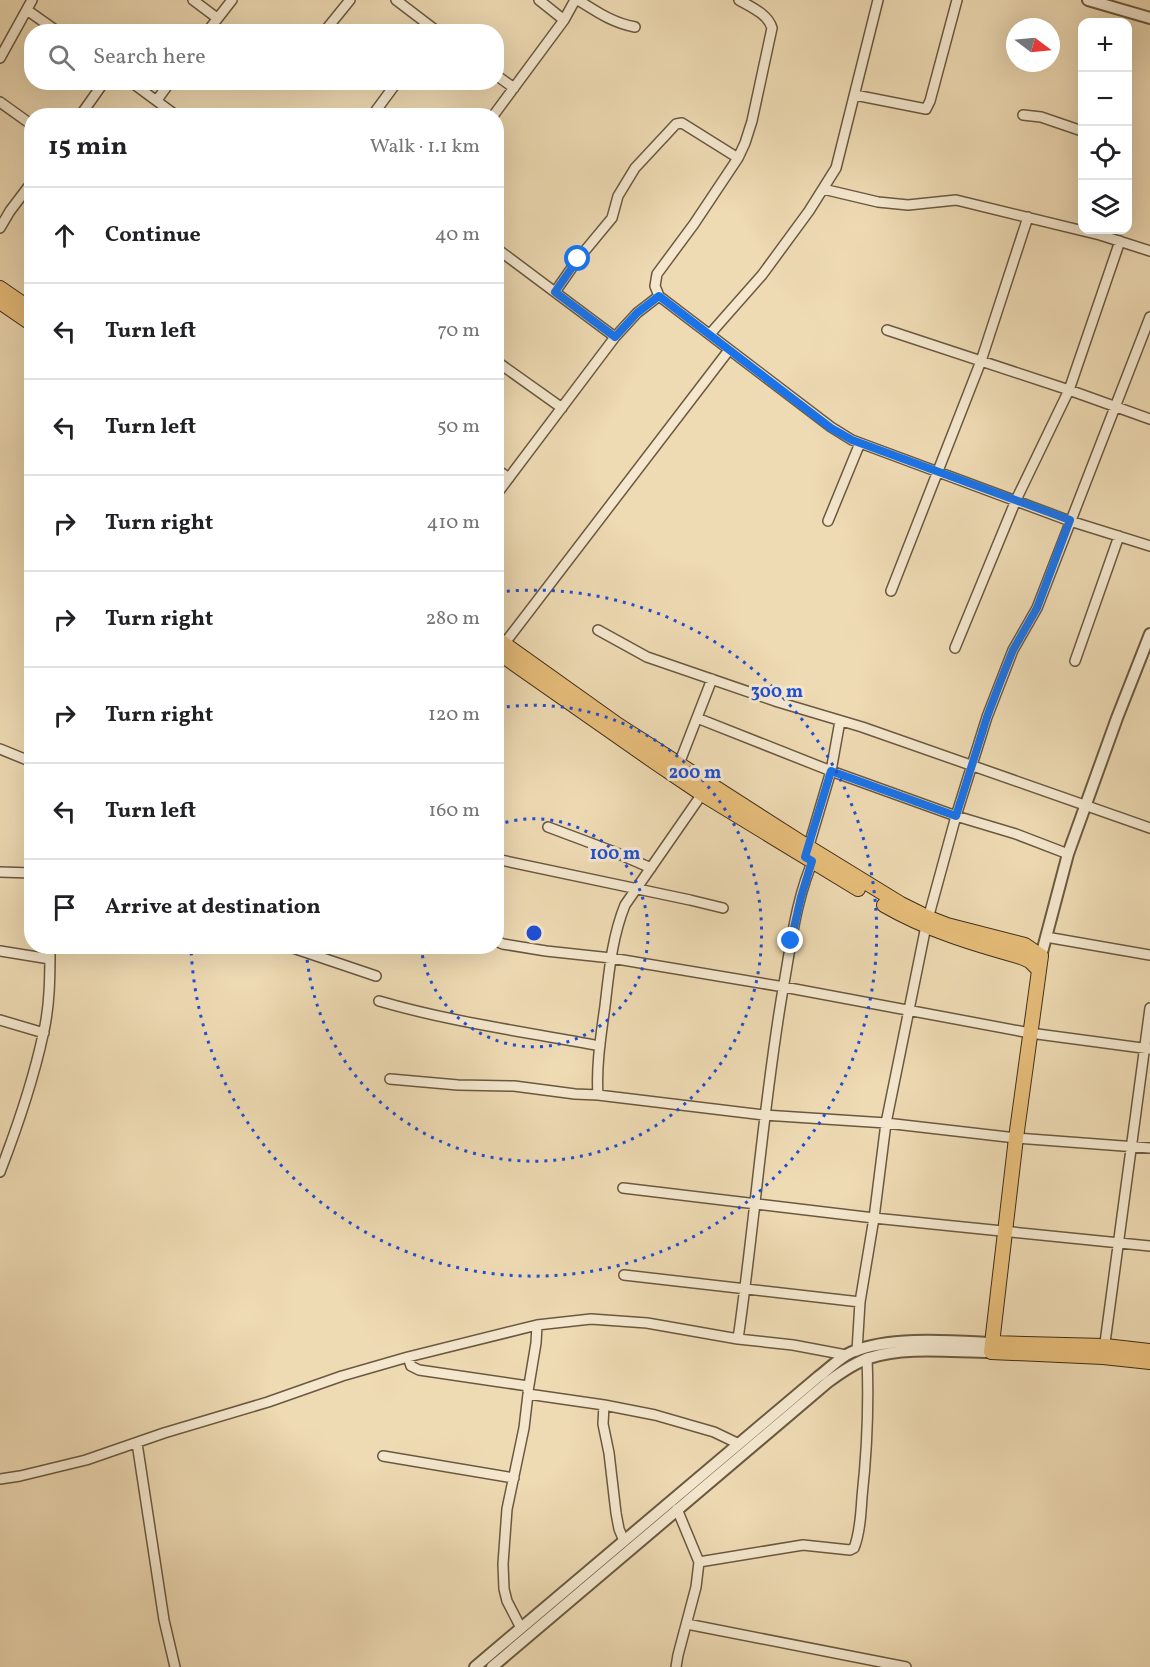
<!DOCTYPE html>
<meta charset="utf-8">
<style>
body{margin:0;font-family:Vollkorn,serif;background:#f6f6f6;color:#202124}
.controls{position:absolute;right:18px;top:18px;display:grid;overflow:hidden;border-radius:12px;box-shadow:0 6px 24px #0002}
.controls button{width:54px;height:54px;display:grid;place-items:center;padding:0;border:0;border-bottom:2px solid #e0e0e0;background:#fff;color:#202124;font:30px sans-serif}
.compass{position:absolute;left:1006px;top:18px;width:54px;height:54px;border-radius:50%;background:#fff;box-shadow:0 6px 24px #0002;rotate:106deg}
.stop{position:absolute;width:18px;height:18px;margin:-14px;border:4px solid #1a73e8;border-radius:50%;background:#fff}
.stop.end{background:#1a73e8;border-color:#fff;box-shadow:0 2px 6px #0008}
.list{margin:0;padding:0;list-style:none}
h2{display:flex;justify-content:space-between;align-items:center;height:78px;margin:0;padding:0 24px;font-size:26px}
h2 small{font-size:20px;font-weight:400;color:#757577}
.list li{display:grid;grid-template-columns:39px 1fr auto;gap:18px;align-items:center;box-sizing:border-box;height:96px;padding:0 24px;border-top:2px solid #e0e0e0}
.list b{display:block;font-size:22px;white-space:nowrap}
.list em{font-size:20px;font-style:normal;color:#757577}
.icon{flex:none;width:33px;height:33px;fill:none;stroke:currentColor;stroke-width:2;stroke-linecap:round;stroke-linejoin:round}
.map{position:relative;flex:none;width:1150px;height:1667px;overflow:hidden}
.search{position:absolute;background:#fff;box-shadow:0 6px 24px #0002;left:24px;top:24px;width:480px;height:66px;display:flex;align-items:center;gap:15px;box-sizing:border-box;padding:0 21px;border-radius:24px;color:#757577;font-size:22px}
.panel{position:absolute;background:#fff;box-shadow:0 6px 24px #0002;left:24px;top:108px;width:480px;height:846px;border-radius:24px}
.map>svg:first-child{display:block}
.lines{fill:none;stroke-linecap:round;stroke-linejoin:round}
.minor-casing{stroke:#6a593f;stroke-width:12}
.tertiary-casing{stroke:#6a593f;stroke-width:14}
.primary-casing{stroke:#3e2e18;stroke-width:16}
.minor{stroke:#f4e7ce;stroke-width:9}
.tertiary{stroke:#f4e7ce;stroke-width:10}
.primary{stroke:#e7bd7a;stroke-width:14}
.route{stroke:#1a73e8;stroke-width:8}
.ring{fill:none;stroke:#1d4ed8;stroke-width:3;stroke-dasharray:3 6}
.centre{fill:#1d4ed8;stroke:#f4e7ce;stroke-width:3}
.ring-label{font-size:18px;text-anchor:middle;font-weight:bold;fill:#1d4ed8;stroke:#f4e7ce;stroke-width:6;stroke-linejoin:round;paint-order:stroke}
</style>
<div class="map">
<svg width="1150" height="1667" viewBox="0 0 1150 1667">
<rect width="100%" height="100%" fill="#eedab3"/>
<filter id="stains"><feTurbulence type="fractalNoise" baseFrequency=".00333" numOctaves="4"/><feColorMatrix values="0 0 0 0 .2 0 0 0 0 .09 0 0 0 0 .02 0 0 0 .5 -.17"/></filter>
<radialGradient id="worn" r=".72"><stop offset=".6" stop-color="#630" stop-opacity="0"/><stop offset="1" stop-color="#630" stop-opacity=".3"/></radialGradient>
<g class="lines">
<!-- minor casing -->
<g class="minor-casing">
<path id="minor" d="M193,0L217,18
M396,0L438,32
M539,0L564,20
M578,0C597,12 613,23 635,27
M27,10L58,32
M207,32L232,0
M324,32L350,0
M0,58L32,0
M496,75L514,88
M131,82L177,116
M855,95L926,109L930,101L957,0
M157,100L170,82
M0,102L32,125
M1023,115L1041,117L1082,131
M80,116L104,82
M372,116L397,82
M493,116L564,20L575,0
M823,189L878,202L908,205L956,200L1100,235L1150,251
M0,228L10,211L32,182
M496,248L615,337L637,313L659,296L831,427L852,440L1070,521L1150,546
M555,292L578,259L612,218L618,196L635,168L676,124L682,123L738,158
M659,296L655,286L657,274L694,224L738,158L745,143L752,121L772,28C768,14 751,7 739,0
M887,330L1069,390L1150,419
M710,334L762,275L809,211L836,168L878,0
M496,361L562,408
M496,469L509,478
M496,495L615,337
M828,521L860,443
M891,591L981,361L1028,217
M598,630L647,657L778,702L862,727L1150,828
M501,648L729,350
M955,648L1016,500L1069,390L1120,241
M1075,661L1119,536
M697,718L831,771L956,816L1016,834L1068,854
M0,749L32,762
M679,764L712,679
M702,794L625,905C612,937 609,972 605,1006C601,1035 596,1066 598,1095L764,1115L886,1123L1016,1138L1150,1148
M548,827L612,851L651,868
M807,852L831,771L840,721
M496,859L690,900L723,908
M0,872L32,873
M1046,937L1150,955
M496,941L503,944L546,951L611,958L784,987L1030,1033L1150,1049
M287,946L376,976
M0,951L50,959
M379,1001C451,1022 526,1032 600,1046
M0,1020L44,1033
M390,1079L458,1085L514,1086L575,1094L598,1095
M0,1172C17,1128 33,1081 43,1035C50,1006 50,976 50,946
M623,1188L874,1218L1150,1246
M624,1275L860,1302
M738,1339C755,1222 763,1105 783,989C791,945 796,897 815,856
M1104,1350L1150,1008
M857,1351L860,1302L874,1218L886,1123L926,926L956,816L987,717L1013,650L1037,608L1150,317
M408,1357L411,1366L419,1370L528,1386
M528,1391L536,1343L537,1325
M604,1405L603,1424L609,1453L616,1513L619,1529L624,1541
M137,1443L164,1620L175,1667
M383,1456L514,1478
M0,1479L20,1476L86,1460L164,1433L268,1402L342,1376L408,1357L537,1325L591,1319L647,1323L738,1339L793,1345L846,1355
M699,1562L803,1545L850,1550L854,1548C860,1533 861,1513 862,1497C867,1451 869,1405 867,1358
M687,1624L906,1667
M521,1628L507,1601L504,1589L503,1564L507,1509L524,1428L528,1394L604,1405L655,1415L714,1432L739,1444
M676,1667L678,1655L696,1587L699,1562L677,1509"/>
</g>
<!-- tertiary casing -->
<g class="tertiary-casing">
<path id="tertiary" d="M1088,0L1150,18
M1041,956L1068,854L1117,718L1150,634
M475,1667L818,1377C829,1369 840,1357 852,1352C890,1336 951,1341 992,1343
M492,1667L828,1382C840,1373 854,1363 869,1358C907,1346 951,1352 991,1352"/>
</g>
<!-- primary casing -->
<g class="primary-casing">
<path id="primary" d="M0,288L32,310
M0,302L32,324
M496,638L618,725L808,847L901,904L929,918L947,925L1025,945L1041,956L1016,1138L991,1352L1103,1357L1150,1362
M496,651L656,763L702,794L858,889
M884,905C927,930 974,944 1021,957L1030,961L1038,969
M992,1343L1105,1346L1150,1351"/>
</g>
<!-- minor -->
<use href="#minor" class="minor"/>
<!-- tertiary -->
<use href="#tertiary" class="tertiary"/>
<!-- primary -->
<use href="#primary" class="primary"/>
</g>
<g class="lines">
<!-- route -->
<path class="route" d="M578,259L555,292L615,337L637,313L659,296L831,428L852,440L1070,520L1037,608L1013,650L1001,680L987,717L956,816L831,771L805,857L812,861L801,897L791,941"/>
</g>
<!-- distance rings -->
<g class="ring">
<path d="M497 825A114 114 0 1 1 421 947"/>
<path d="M498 708A228 228 0 1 1 306 947"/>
<path d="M498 592A343 343 0 1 1 191 948"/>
</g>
<circle cx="534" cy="933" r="9" class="centre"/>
<g class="ring-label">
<text x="777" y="697">300 m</text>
<text x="695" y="778">200 m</text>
<text x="615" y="859">100 m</text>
</g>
<rect width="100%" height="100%" filter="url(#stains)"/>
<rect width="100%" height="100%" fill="url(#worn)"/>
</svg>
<div class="controls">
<button>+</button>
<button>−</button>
<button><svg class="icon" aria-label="locate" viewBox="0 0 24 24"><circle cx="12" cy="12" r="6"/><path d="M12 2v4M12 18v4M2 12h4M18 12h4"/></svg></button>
<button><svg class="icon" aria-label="layers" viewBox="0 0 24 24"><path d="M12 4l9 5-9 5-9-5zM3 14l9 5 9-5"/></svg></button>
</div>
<svg class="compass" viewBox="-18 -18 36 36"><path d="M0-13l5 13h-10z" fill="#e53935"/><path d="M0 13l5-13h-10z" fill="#757577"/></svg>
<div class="stop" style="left:578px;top:259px"></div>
<div class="stop end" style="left:791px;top:941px"></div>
<div class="search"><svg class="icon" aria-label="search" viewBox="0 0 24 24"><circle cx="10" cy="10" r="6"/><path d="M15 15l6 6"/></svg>Search here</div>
<section class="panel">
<h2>15 min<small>Walk · 1.1 km</small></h2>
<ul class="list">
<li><svg class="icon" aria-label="ahead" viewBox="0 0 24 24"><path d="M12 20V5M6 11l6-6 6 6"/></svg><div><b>Continue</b></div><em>40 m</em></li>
<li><svg class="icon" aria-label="left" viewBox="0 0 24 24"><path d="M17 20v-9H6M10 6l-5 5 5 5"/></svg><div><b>Turn left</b></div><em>70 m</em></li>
<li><svg class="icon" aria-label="left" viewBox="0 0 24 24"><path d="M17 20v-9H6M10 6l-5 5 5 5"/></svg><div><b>Turn left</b></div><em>50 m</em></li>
<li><svg class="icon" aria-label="right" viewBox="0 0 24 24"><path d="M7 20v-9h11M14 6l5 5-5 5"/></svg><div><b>Turn right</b></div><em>410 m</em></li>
<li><svg class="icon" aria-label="right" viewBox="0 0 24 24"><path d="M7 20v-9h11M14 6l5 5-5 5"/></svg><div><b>Turn right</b></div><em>280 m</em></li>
<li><svg class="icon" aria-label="right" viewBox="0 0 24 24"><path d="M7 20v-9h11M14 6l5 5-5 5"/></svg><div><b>Turn right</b></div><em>120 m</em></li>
<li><svg class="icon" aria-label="left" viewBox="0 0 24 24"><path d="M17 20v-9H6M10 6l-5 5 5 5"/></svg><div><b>Turn left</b></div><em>160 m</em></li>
<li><svg class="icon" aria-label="arrive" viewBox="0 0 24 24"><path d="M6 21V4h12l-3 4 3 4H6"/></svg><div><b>Arrive at destination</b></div></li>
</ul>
</section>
</div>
